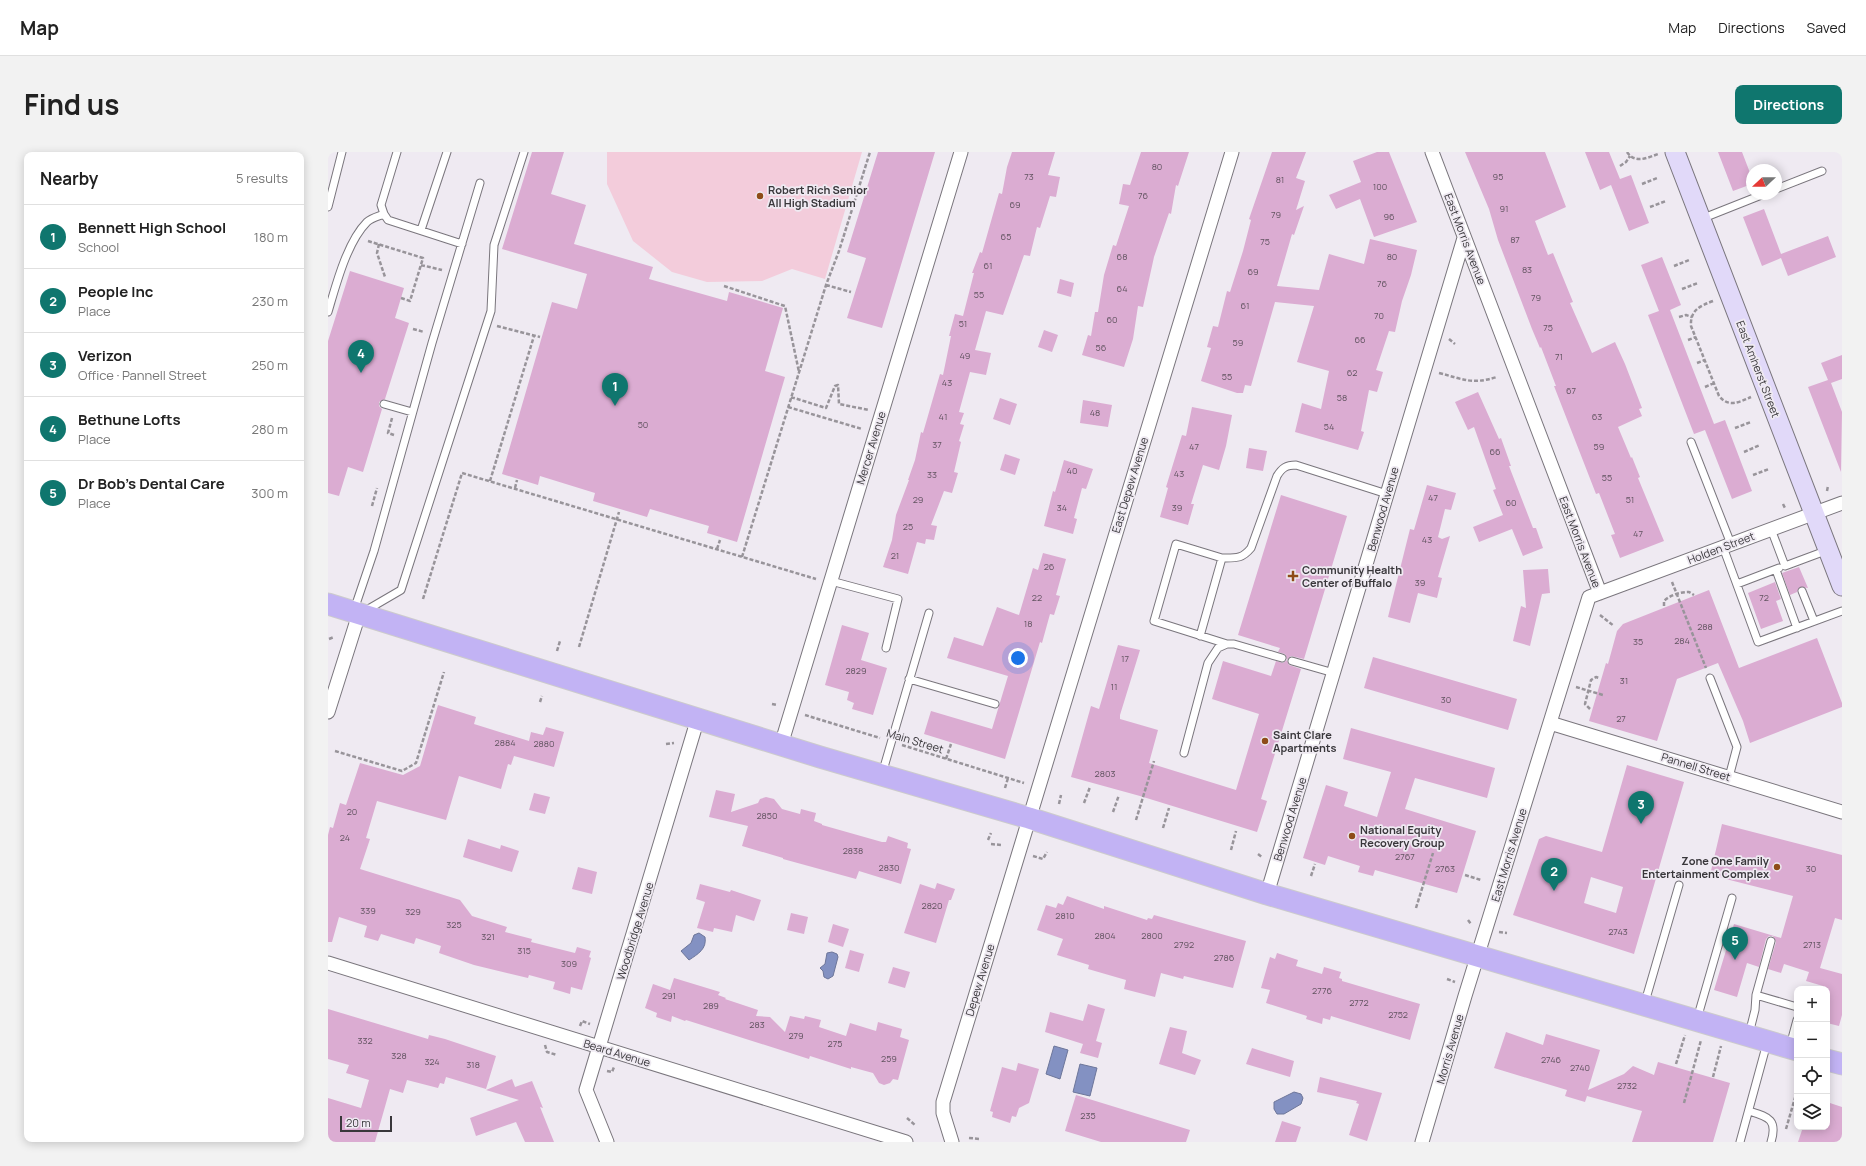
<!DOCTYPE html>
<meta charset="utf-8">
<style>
body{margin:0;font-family:Manrope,sans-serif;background:#f2f2f2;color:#222}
.controls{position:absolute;right:12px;bottom:12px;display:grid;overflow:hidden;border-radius:8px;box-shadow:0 2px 10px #0003}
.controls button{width:36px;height:36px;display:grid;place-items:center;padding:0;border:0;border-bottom:1px solid #e0e0e0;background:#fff;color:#222;font:20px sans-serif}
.compass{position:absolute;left:1418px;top:12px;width:36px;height:36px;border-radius:50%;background:#fff;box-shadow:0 2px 10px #0003;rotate:248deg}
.scale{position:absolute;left:12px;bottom:10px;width:52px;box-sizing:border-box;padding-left:4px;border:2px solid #39373b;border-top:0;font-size:11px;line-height:14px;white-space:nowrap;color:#39373b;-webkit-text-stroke:3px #efeaf2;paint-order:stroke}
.you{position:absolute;left:690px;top:506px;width:14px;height:14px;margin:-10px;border:3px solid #fff;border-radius:50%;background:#1a73e8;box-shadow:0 0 0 6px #1a73e833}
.badge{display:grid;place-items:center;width:26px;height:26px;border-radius:50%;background:#0f766e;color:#fff;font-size:13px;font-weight:700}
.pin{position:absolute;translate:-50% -33px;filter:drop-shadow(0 1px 2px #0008)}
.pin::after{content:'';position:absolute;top:21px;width:14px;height:12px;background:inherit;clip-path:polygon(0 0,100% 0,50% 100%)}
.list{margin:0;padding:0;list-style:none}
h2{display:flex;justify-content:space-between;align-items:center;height:52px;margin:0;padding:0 16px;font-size:17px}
h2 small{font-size:13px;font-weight:400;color:#767676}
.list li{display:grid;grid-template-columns:26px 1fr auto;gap:12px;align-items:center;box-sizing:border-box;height:64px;padding:0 16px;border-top:1px solid #e0e0e0}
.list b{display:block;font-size:15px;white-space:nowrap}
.list p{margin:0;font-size:13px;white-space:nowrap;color:#767676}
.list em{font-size:13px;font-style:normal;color:#767676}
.icon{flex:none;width:22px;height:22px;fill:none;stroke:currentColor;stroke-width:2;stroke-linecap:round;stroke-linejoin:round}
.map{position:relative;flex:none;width:1514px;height:990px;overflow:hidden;border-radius:8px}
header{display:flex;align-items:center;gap:24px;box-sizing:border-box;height:56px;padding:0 20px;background:#fff;border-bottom:1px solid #e0e0e0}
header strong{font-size:19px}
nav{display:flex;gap:22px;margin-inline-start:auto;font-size:14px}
.intro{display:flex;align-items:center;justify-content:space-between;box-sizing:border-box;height:96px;padding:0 24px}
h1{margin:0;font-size:28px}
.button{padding:10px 18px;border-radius:8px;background:#0f766e;color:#fff;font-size:14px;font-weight:700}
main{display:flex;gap:24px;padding:0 24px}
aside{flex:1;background:#fff;border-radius:8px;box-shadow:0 2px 10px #0003}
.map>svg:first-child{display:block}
.green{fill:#f3ccdb}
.water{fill:#8391c2;stroke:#6d769a}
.building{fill:#dbacd2;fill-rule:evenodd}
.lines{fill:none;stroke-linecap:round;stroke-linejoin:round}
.lane-casing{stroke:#7a767d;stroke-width:9}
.street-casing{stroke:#7a767d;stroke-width:15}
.secondary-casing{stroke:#7a767d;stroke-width:21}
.primary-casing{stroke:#cccbcc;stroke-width:23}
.path{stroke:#98949a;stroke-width:2.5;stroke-dasharray:4 2;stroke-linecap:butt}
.lane{stroke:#fff;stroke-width:7}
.street{stroke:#fff;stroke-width:13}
.secondary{stroke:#e1d9f9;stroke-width:19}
.primary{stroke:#c2b3f4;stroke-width:21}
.poi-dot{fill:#8e4c18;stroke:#efeaf2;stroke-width:1.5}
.labels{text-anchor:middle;stroke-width:3.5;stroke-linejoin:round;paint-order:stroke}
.number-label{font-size:9px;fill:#625461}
.poi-label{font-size:11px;font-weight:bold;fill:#39373b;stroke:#efeaf2;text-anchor:start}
.street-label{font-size:11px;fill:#39373b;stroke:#efeaf2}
</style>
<header>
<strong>Map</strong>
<nav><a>Map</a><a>Directions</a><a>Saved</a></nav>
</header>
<div class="intro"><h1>Find us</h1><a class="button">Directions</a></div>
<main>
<aside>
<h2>Nearby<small>5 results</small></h2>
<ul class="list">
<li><span class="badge">1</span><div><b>Bennett High School</b><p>School</p></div><em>180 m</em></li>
<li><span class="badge">2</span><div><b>People Inc</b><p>Place</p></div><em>230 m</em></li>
<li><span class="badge">3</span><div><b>Verizon</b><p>Office · Pannell Street</p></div><em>250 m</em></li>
<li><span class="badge">4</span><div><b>Bethune Lofts</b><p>Place</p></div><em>280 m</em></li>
<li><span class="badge">5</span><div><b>Dr Bob's Dental Care</b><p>Place</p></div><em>300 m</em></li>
</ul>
</aside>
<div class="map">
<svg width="1514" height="990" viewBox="0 0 1514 990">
<rect width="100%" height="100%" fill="#efeaf2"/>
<!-- green -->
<path class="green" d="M279,0H534L497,127L464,117L434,129L379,130L344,120L305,89L279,32Z"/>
<!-- water -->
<path class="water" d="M371,781L377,785C379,797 370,802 361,808L353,799L363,791L366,783Z
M504,800L509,802L510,805L505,824L500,827L496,825L495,819L492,816L497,812L499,801Z
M726,894L740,898L732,927L718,922Z
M752,912L769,916L762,944L745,940Z
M966,940L973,942L975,946L973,952L956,962H949L946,957V950Z"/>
<!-- building -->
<path class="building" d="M204,0H236L223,42L258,53L246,92L325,115L321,127L399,149L401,140L455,156L437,219L457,225L409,390L379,381L381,374L322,357L319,365L265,349L267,341L212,324L210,333L174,322L224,150L249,157L259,122L174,97Z
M550,0H607L554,176L519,166L538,106L519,100Z
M684,0H727L720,23L732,25L728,45L722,44L712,76L709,75L702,104L696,103L675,163L658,159L647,198L663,201L658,223L642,220L631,260L636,261L632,272L636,273L631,289L633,290L626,320L630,321L624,341L616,339L603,373L609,374L606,388L598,387L597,392L589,390L580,422L555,415L564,388L568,363L581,328H580L587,308L593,280L595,281L612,222L615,223L623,184H621L627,162L635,164L646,121H644L652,100L654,101L671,41L674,42L679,15Z
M813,0H861L850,34L848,33L843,62L841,61L826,105L815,155L810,154L805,187L796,215L754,203L760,183L763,184L767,160H770L776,123L785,93L788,94L801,54L791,52L795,32L802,33Z
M944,0H978L968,26L977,29L968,58L976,54L966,83L964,82L949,134L991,138L1001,102L1036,112L1042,87L1089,98L1083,123L1074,149L1067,180L1061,179L1048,218L1055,220L1049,240L1041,238L1033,279L1036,280L1030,298L967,280L974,251L993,257L1001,219L969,210L986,154L947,150L923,234L917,233L915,241H909L873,229L883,196L879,195L885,174L890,175L899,139L902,140L915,99L923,68L921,67Z
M1049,0H1061L1089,70L1046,85L1032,47L1008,57L1001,43L1033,30L1025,9Z
M1137,0H1217L1238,55L1207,69L1220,103L1225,101L1245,150L1242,151L1264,201L1287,190L1297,212L1314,256L1311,257L1314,264L1290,275L1303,306L1304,305L1312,325L1310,326L1336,389L1292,406L1283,383L1287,382L1271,341L1268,342L1226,234H1228L1213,195L1212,196L1204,177L1170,88L1161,57Z
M1257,0H1281L1292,27L1303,23L1321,71L1301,79L1283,33L1272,38Z
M1390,0H1414L1424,26V32L1405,39Z
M1436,57L1453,102L1500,84L1508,105L1460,124L1453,106L1434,114L1415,65Z
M1334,105L1353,153L1342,158L1386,272L1397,268L1424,339L1404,347L1377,278L1366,282L1320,163L1331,159L1313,113Z
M22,119L76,136L67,166L81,171L57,247L51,250V254L54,257L35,320L20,315L11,344L0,341V189Z
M732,127L746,131L743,145L729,141Z
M716,178L730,183L724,200L710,195Z
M1514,203V227L1503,231L1514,260L1513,320L1480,235L1500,228L1493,211Z
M1150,240L1171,287L1173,286L1183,314H1181L1205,376H1208L1215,396L1195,404L1184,377L1151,390L1145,375L1175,363L1165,338L1168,337L1146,275L1140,278L1127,250Z
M672,246L689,252L682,273L665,267Z
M755,248L784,253L780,275L752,271Z
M864,255L904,263L898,294L891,318L875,313L863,352H866L860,373L832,365L840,336L838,335L854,283L858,284Z
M921,296L939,299L935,319L918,316Z
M677,302L692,307L687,323L672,318Z
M736,308L765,317L758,337L754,336L746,366L749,367L745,382L716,374L725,339L727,340Z
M1099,333L1128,341L1123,358L1117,357L1110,385L1114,387L1122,384L1110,425L1114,426L1109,446L1090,441L1082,471L1060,465L1082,377L1086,378Z
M953,343L1019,364L976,507L963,504L959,508L961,513L973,517L933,647L939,649L929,680L812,644L743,625L763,554L771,557L790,493L812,498L792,563V567L830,578L821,611L908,638L931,562L884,547L895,509L943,524L948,509L955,511L959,508L957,502L950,500L952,496L910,483Z
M715,401L738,407L728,443L732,444L726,463L722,462L714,491L712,490L677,607L596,582L603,559L664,577L680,524L619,506L626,485L655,494L669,455L691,463L705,416L710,418Z
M1471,415L1480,436L1472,435L1469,440L1462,443L1454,421Z
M1220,417L1222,441L1214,442L1202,494L1185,489L1193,454L1198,456L1195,418Z
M1447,430L1453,447L1448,449L1455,469L1433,477L1420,441Z
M1381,438L1411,516L1489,486L1514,551V555L1422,591L1415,569L1390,511L1349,527L1329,589L1261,569L1278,511L1280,512L1289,479L1295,472Z
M514,473L541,481L533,508L559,516L545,563L524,557L526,551L519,548L521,540L497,533Z
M1045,505L1189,547L1180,578L1036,536Z
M110,553L148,565L146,572L201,589L203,580L215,583L218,575L236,580L226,615L186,604L183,613L180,612L173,637L131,624L118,668L49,649L38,686L42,687L32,717L132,748L144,764L179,775L177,780L204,787L203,790L247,801L249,795L263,799L261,805L263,806L254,838L243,835L242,842L225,837L227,830L201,823L200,826L146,813L111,801L113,794L88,786L86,792L53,782L50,789L36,785L39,774L11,765L4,790H0V683L2,675L5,676L12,651L18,653L32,611L75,623L92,614Z
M1023,576L1167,616L1159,646L1087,626L1077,657L1148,679L1129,741L1047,718L1045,724L1030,720L1032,714L1000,704L997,713L975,706L998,633L1020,640L1016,654L1049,665L1063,620L1015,607Z
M1299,613L1356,630L1306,802L1185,763L1211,687L1218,684L1274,700ZM1263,725L1295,735L1288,761L1256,751Z
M388,638L407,642L403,660L430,651L432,647L438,645L446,647L454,657L472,662L473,657L488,661L486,669L494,672V673L554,690H558L560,684L580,691L579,696L583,697L573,732L531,719L528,727L455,707V706L414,694L420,674L381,665Z
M206,641L222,645L217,662L201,658Z
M1394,672L1514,703V768L1507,766L1492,816L1514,822V863L1511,874L1499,871V837H1494L1495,834L1478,829L1481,820L1456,812L1453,821L1440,817L1448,790L1445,784H1441L1438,787L1431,815L1419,811L1409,845L1386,838L1406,772L1453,786L1465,744L1382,723Z
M140,687L172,697L173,693L191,699L184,720L135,705Z
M250,715L269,720L264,742L244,737Z
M609,731L627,737L623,748H621L608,791L576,781L592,732L607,737Z
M372,732L402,740L403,738L433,748L426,769L408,763L404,780L386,776L385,780L369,776L377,750L368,747Z
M739,744L776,757V754L819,768L820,766L824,767L826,763L918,789L905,836L856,824L855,827L833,821L827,845L796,837L798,828L760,817L761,813L729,803L735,787L709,778L718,753L728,756L730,751L735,753Z
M463,761L480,765L476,782L459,778Z
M505,772L521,777L515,795L500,790Z
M522,798L536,802L531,820L517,816Z
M949,801L970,808L968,814L994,822L996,815L1013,820L1011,826L1014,827V829L1092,852L1082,888L1003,864L1002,868L995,866L994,872L978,867L979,864L938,851L942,838L933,836L942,805L947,807Z
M565,815L582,820L577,836L560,831Z
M346,826L392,840L390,843L398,846L397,847L430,858L428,864L442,865L457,880L462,864L476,867L477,864L493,868L491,875L518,884L522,871L548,879L550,870L574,877L572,885L581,888L570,928L565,927L562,931L556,933L551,931L545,921L523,915V917L482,904L481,907L358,868L357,869L344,864L343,870L328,865L329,861L317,856L325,832L342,838Z
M760,852L777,857L768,889L774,891L770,906L752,901L755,892L717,880L722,860L755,869Z
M0,857L100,887L101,883L117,887L168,904L158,937L118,925L116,932L112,931L110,936L79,928L75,941L62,937L47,990H0V946L33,956L41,928L18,921L21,913L0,907Z
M842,875L859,879L854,901L873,908L867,923L831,912Z
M1178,880L1215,893L1218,882L1272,898L1260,938L1296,922L1305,914L1326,923L1330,910L1402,931L1385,990H1304L1314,959L1259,944L1257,950L1237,944L1239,938L1166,916Z
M924,896L966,909L962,925L918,912Z
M690,911L711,917L701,951L691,956L688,965L684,964L682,971L664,965L665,960L662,959L674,915L688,919Z
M992,925L1054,941L1039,989L1021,983L1031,952L1028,951L1029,949L989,940Z
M184,927L187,935L204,929L215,956L212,955L226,990H197L188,970L148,984L142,966L191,948L158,938Z
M748,943L862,978L858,990H773L737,979Z
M1499,950L1514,955V990H1470L1475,975H1499Z
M954,969L973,975L968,990H947Z"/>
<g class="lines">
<!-- lane casing -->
<g class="lane-casing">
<path id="lane" d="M69,0L53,53L56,62L60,68L134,92
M1448,37L1494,19
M0,55L14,0
M1373,67L1436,42
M93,78L119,0
M0,160C8,133 19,90 39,70C43,66 51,64 56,62
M56,252L84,260
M1363,290L1403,392
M1443,377L1457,414L1500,398
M1395,395L1430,490L1514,459
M894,406C908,406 914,407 923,396L949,324C954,316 958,313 968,313L1059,342
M1448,418L1469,476
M503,429L570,447L558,496
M1409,432L1451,416
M1474,439L1486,469
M26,458L46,399L104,191L152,31
M37,459L73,438L163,159L166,93L196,0
M872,484L894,406L848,392L826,469L899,492
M964,509L1006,521
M1382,526L1409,595L1401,625
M581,527L667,552
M856,601L880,511L890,496L899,492H906L954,506
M554,622L601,461
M1428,843L1469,855
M1317,850L1351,733
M1369,867L1404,746
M1421,882L1427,858L1428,843L1443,789
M1462,894L1469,868
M1421,959C1440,965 1450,967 1443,990
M1412,990L1439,891"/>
</g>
<!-- street casing -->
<g class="street-casing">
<path id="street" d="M1104,0L1272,441
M0,560L31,462
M1222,571L1514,660
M453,593L633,0
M939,742L1136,86
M0,811L578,990
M279,990L258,938L370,566
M624,990L615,961V950L904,0
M1094,990L1137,844L1261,445L1514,351"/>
</g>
<!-- secondary casing -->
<g class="secondary-casing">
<path id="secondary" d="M1347,0L1514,434"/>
</g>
<!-- primary casing -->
<g class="primary-casing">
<path id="primary" d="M0,452L492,605L701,666L939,742L1469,898
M1499,908L1514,912"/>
</g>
<!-- path -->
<path class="path" d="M1299,0C1307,12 1319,6 1330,2
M1292,14L1298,10L1302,4
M1314,32L1329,26
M1322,55L1338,49
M40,89L95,106L82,149L73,146
M51,92L49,101L57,125
M93,113L114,118
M1346,114L1361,108
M498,133L523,140
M396,134L457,154L471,220
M1354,137L1370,131
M1385,149C1372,154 1362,158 1363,174L1391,244C1401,256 1411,250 1423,245
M1351,165L1358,163L1364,165
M169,174L212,185
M85,177L96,180
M1121,187L1127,192
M1360,188L1368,185
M1369,211L1377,208
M1111,221C1135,227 1143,233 1169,225
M1377,235L1386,231
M463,245L498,256L507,234L510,233L511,252L541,258
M460,255L534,277
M64,266L60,281L66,283
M1407,276L1423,270
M1416,300L1432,293
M1425,323L1441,317
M162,329L206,184
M187,336L189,328
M1499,339L1500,334
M1455,352L1457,356
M44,354L49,336
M389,397L392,388
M414,405L498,133L511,99L542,0
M1344,430L1378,516
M95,447L134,321L488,427
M1336,454V449C1342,443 1352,440 1361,440L1366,443
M1272,463L1286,474
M1,487L6,485
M251,495L291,360
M229,499L232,489
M1248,535L1275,543
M212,550L214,544
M444,552L449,553
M1262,557L1257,552L1263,528L1268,525L1271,526
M477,563L552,586
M338,592L346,591
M574,593L696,631
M7,599L74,619L88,611L116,520
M618,607L623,592
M677,636L680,626
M756,651L762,635
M731,652L733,643
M785,660L791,643
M808,668L826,609
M835,676L841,656
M660,688L663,681
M663,692L673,693
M903,698L908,679
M930,702L934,705
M705,704L715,707L719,700
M1137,723L1153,728
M983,724L987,712
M1088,756L1105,701
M1140,768L1143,772
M1171,780L1179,781
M1119,827L1127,830
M252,874L254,869L262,872
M217,893L219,900L229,903
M1348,912L1357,883
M279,919L284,920L286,915
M1385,925L1393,894
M1356,951L1373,888
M579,966L587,973
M1458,977L1469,939
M641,986L652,987"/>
<!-- lane -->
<use href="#lane" class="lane"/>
<!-- street -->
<use href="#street" class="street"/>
<!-- secondary -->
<use href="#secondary" class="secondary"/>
<!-- primary -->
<use href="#primary" class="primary"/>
</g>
<!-- markers -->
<g class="poi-dot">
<circle cx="432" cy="44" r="4"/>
<path d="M963 418h4v4h4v4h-4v4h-4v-4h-4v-4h4z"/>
<circle cx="937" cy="589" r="4"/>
<circle cx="1024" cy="684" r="4"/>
<circle cx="1449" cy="715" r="4"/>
</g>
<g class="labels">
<!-- number labels -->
<g class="number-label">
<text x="829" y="18">80</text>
<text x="701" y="28">73</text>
<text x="1170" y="28">95</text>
<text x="952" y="31">81</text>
<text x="1052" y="38">100</text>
<text x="815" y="47">76</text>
<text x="687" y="56">69</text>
<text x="1176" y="60">91</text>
<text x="948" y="66">79</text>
<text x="1061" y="68">96</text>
<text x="678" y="88">65</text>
<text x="1187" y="91">87</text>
<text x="937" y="93">75</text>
<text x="794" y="108">68</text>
<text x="1064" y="108">80</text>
<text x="660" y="117">61</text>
<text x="1199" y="121">83</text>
<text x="925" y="123">69</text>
<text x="1054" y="135">76</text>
<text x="794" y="140">64</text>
<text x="651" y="146">55</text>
<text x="1208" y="149">79</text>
<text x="917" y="157">61</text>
<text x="1051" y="167">70</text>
<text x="784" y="171">60</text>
<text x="635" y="175">51</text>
<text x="1220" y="179">75</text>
<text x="1032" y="191">66</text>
<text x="910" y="194">59</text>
<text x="773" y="199">56</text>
<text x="637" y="207">49</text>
<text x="1231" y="208">71</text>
<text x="1024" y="224">62</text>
<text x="899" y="228">55</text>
<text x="619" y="234">43</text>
<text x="1243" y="242">67</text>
<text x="1014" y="249">58</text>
<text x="767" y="264">48</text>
<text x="615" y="268">41</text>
<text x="1269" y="268">63</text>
<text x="315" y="276">50</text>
<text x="1001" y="278">54</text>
<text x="609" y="296">37</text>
<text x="866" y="298">47</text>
<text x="1271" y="298">59</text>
<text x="1167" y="303">66</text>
<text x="744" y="322">40</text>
<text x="851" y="325">43</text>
<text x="604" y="326">33</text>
<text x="1279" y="329">55</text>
<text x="1105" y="349">47</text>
<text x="590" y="351">29</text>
<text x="1302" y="351">51</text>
<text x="1183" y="354">60</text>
<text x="734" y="359">34</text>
<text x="849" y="359">39</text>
<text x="580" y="378">25</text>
<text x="1310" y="385">47</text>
<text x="1099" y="391">43</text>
<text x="567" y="407">21</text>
<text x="721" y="418">26</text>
<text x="1092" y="434">39</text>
<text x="709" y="449">22</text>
<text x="1436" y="449">72</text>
<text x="700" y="475">18</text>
<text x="1377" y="478">288</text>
<text x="1354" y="492">284</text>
<text x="1310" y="493">35</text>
<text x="797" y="510">17</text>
<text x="528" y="522">2829</text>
<text x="1296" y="532">31</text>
<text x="786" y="538">11</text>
<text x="1118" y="551">30</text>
<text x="1293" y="570">27</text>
<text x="177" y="594">2884</text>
<text x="216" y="595">2880</text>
<text x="777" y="625">2803</text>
<text x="24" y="663">20</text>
<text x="439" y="667">2850</text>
<text x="17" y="689">24</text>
<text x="525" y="702">2838</text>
<text x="1077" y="708">2767</text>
<text x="561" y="719">2830</text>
<text x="1117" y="720">2763</text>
<text x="1483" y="720">30</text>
<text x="604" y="757">2820</text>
<text x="40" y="762">339</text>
<text x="85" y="763">329</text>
<text x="737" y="767">2810</text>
<text x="126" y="776">325</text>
<text x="1290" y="783">2743</text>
<text x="777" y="787">2804</text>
<text x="824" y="787">2800</text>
<text x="160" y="788">321</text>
<text x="856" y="796">2792</text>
<text x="1484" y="796">2713</text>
<text x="196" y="802">315</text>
<text x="896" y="809">2786</text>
<text x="241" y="815">309</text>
<text x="994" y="842">2776</text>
<text x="341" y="847">291</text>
<text x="1031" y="854">2772</text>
<text x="383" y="857">289</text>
<text x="1070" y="866">2752</text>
<text x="429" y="876">283</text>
<text x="468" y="887">279</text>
<text x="37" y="892">332</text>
<text x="507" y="895">275</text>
<text x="71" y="907">328</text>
<text x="561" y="910">259</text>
<text x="1223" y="911">2746</text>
<text x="104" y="913">324</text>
<text x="145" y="916">318</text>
<text x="1252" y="919">2740</text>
<text x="1299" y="937">2732</text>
<text x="760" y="967">235</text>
</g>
<!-- poi labels -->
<g class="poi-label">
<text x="440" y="42">Robert Rich Senior<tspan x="440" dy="13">All High Stadium</tspan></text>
<text x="974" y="422">Community Health<tspan x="974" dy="13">Center of Buffalo</tspan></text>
<text x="945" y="587">Saint Clare<tspan x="945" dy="13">Apartments</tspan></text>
<text x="1032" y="682">National Equity<tspan x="1032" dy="13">Recovery Group</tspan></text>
<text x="1441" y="713" text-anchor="end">Zone One Family<tspan x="1441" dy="13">Entertainment Complex</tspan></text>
</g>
<!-- street labels -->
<g class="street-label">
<text transform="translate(1137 87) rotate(69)" y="4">East Morris Avenue</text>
<text transform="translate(1430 217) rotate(69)" y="4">East Amherst Street</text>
<text transform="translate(543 296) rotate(-73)" y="4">Mercer Avenue</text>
<text transform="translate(802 333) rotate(-73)" y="4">East Depew Avenue</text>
<text transform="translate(1055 357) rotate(-74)" y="4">Benwood Avenue</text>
<text transform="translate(1252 390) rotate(69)" y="4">East Morris Avenue</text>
<text transform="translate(1393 396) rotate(-21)" y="4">Holden Street</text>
<text transform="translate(587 589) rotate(17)" y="4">Main Street</text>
<text transform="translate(1368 615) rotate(17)" y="4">Pannell Street</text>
<text transform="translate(962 667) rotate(-73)" y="4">Benwood Avenue</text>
<text transform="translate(1181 703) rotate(-73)" y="4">East Morris Avenue</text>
<text transform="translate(307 779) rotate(-73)" y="4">Woodbridge Avenue</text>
<text transform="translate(652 828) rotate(-73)" y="4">Depew Avenue</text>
<text transform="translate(1122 897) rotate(-74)" y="4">Morris Avenue</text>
<text transform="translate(289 901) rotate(17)" y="4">Beard Avenue</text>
</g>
</g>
</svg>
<div class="controls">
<button>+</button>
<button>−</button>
<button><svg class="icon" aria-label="locate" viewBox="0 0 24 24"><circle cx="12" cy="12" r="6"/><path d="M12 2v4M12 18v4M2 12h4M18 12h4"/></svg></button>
<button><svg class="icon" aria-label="layers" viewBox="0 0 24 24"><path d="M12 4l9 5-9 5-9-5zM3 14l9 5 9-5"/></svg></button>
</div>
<svg class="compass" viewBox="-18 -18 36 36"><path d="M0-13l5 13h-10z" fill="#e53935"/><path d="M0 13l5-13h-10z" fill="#767676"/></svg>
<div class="scale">20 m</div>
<div class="you"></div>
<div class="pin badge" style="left:287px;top:254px">1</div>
<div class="pin badge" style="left:1226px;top:739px">2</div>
<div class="pin badge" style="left:1313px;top:672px">3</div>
<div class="pin badge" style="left:33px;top:221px">4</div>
<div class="pin badge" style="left:1407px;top:808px">5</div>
</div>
</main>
